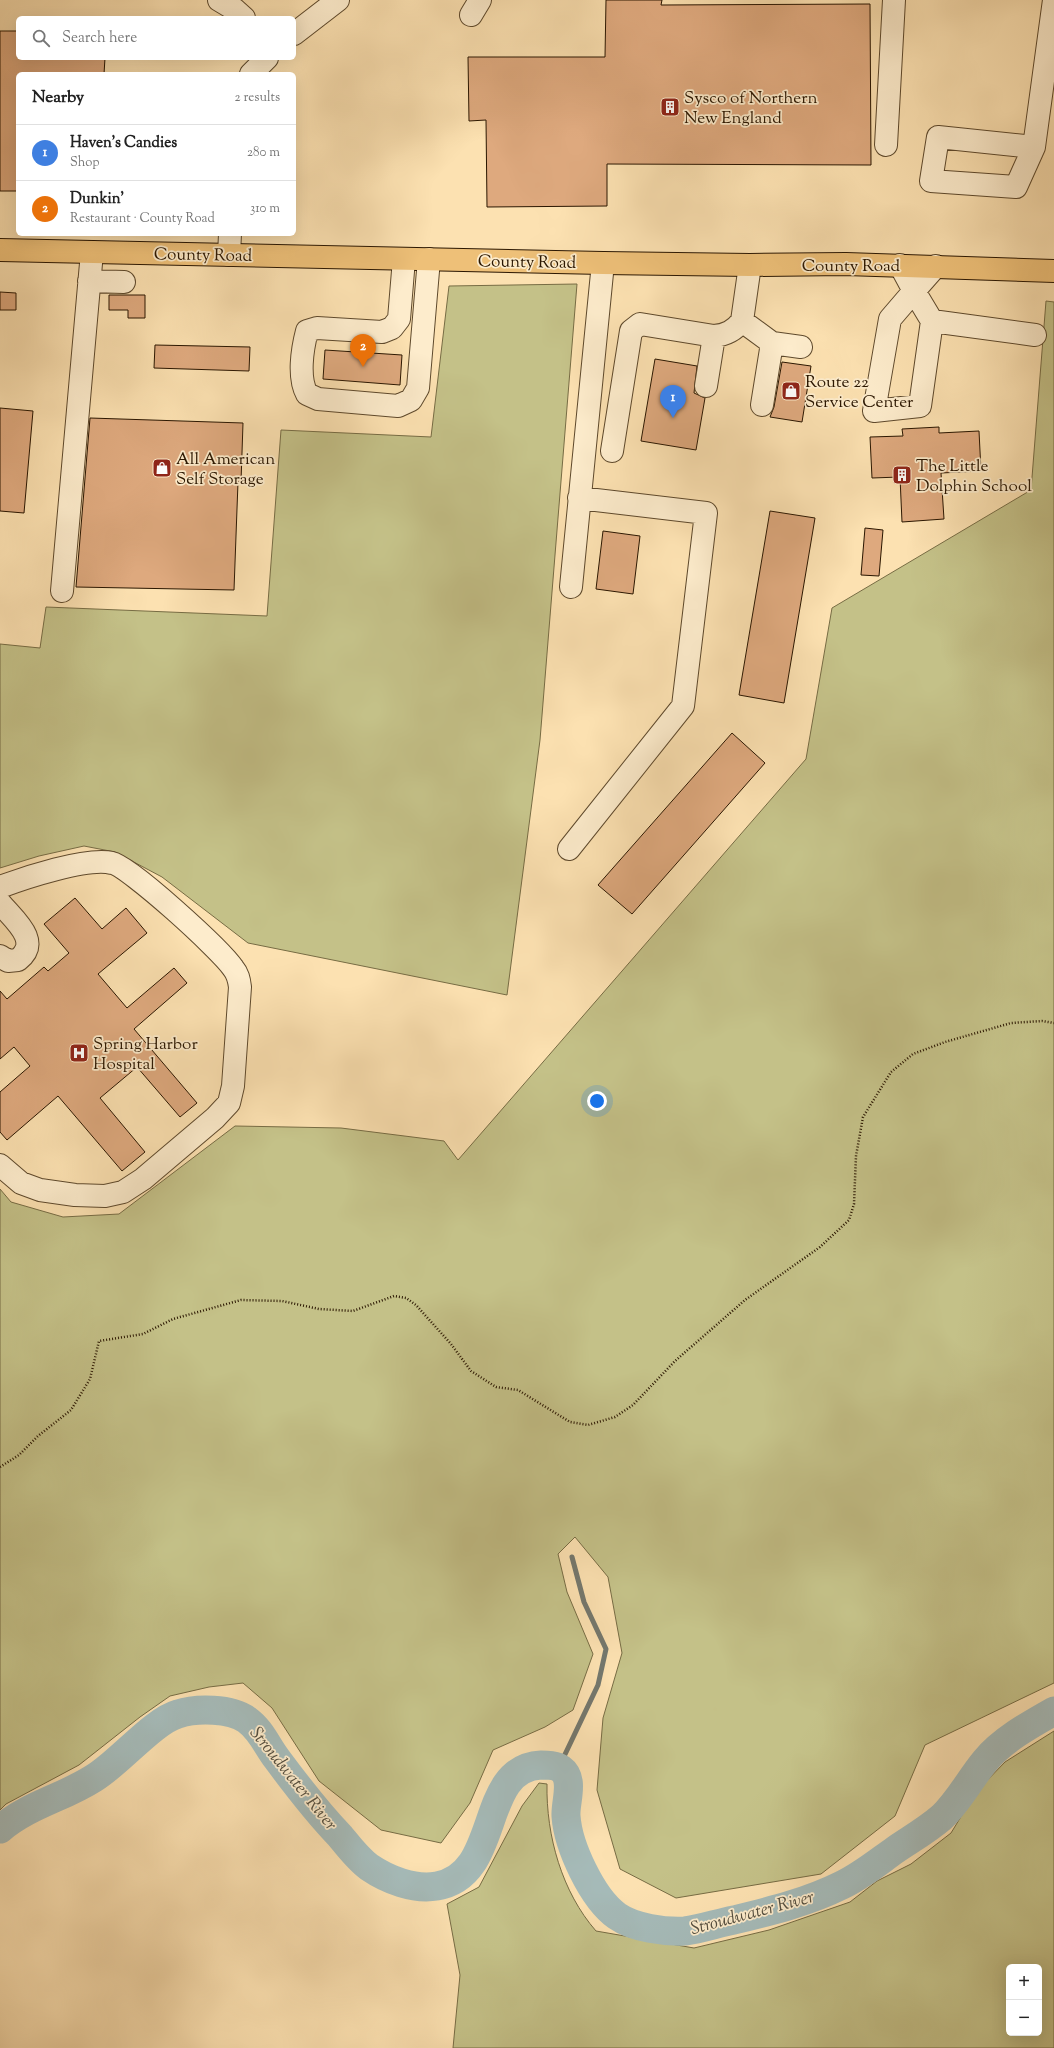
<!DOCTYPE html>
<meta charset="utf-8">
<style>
body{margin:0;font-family:"Sorts Mill Goudy",serif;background:#f2f2f2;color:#222}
.controls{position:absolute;right:12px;bottom:12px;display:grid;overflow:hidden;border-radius:6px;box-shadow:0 4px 16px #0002}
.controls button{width:36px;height:36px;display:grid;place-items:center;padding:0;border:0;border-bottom:1px solid #e0e0e0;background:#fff;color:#222;font:20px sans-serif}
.you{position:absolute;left:597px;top:1101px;width:14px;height:14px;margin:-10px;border:3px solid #fff;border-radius:50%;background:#1a73e8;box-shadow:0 0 0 6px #1a73e833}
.badge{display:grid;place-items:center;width:26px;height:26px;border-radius:50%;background:#ea580c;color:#fff;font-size:13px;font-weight:700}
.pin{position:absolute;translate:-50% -33px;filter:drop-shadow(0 1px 2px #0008)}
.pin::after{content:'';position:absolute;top:21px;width:14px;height:12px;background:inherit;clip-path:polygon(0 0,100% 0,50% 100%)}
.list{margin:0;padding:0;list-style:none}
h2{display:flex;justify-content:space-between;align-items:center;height:52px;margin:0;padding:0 16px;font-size:17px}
h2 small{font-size:13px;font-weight:400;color:#767676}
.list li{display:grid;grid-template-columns:26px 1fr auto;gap:12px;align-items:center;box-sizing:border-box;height:56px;padding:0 16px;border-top:1px solid #e0e0e0}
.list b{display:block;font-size:15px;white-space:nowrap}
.list p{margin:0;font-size:13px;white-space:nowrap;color:#767676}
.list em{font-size:13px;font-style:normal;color:#767676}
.icon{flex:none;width:22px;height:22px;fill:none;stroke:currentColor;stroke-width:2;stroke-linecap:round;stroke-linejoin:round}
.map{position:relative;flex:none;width:1054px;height:2048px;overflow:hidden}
.search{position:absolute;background:#fff;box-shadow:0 4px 16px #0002;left:16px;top:16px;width:280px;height:44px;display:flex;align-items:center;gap:10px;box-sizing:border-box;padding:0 14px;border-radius:6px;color:#767676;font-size:15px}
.panel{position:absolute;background:#fff;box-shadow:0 4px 16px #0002;left:16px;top:72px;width:280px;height:164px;border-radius:6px}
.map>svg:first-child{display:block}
.green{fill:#c4c188;stroke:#776c44;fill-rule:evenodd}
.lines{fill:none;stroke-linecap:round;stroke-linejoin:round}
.stream{stroke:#74786e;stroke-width:5}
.river{stroke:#a5bab8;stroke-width:29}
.building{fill:#dea97e;stroke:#2a1600}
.minor-casing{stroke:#5e492c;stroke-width:24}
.major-casing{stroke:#2a1600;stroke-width:24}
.path{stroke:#2a1600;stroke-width:2.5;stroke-dasharray:1 2;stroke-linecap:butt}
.minor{stroke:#fdeccc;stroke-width:22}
.major{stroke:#eec078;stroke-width:22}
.labels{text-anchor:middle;stroke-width:3.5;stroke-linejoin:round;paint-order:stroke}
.poi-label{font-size:17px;fill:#2a1600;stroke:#fdeccc;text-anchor:start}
.street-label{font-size:17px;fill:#2a1600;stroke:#fdeccc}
.water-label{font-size:18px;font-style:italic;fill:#554f40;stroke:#fdeccc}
</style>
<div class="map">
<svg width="1054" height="2048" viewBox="0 0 1054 2048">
<rect width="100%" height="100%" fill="#fce1b1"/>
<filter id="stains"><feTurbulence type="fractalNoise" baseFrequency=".005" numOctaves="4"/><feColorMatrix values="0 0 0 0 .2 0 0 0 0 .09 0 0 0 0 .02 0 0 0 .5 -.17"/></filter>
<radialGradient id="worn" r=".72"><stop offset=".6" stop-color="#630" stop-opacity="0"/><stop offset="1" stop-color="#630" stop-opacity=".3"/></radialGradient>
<!-- green -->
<path class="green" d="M577,284L540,740L507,995L248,943L162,877L115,852L84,846L39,856L0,868V644L40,648L46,607L267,616L281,430L431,437L449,286Z
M1046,301L1054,302V1683L925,1745L895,1816L821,1874L676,1898L620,1869L597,1790L603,1718L622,1653L608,1577L575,1537L558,1554L567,1592L593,1654L573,1710L545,1727L493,1750L470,1803L441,1843L381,1830L319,1781L272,1708L243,1683L209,1687L170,1696L140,1717L79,1765L6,1804L0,1810V1189L11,1202L63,1217L119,1214L235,1126L341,1128L444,1141L458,1160L806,759L832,608L1031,490Z
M1054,1731V2048H453L460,1975L447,1904L479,1887L522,1806L539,1783L547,1784C546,1836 562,1892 596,1931L694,1948L769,1930L850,1902L877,1881L911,1864L951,1833L976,1792L1005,1762ZM1009,1967H1039V2033H1009Z"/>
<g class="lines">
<!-- stream -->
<path class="stream" d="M559,1767L598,1685L606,1649L584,1602L572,1557"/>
<!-- river -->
<path class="river" d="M0,1829C30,1804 63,1798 94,1778C119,1763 153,1721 178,1714C196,1708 231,1708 247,1720C261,1730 267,1746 277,1759C297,1786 317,1812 340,1836C349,1847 358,1859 369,1867C388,1880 414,1890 437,1886C503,1875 477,1768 541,1765C547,1765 556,1765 561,1769C575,1779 565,1802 566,1816C568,1846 592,1898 617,1916C634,1928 665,1932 685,1931C701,1929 718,1923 734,1920C771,1911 808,1902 842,1885C861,1876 878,1862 895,1850C911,1839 927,1830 942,1817C959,1801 970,1779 985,1761C1002,1740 1031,1724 1054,1711"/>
</g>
<!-- building -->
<path class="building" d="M606,0H662L661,5L870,4L871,165L607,164V206L487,207L486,120L469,121L468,57H605Z
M0,31H18V58H105L104,74H18V191H0Z
M0,292L16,293V310H0Z
M109,295H145V318H128V310H109Z
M155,345L250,347L249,371L154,368Z
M325,350L402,355L400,385L323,379Z
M655,359L697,366L694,393L705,398L696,450L641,441Z
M782,362L811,366L802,422L770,417L774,407Z
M0,408L33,411L24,513L0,511Z
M90,418L243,423L241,482H238L234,590L76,587Z
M939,427V433L979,431L981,471L941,473L944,519L902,522L900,477L872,478L870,437L903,436L902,429Z
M770,511L815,518L784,703L739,695Z
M865,528L883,530L879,576L861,575Z
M603,531L640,536L633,594L596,589Z
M732,733L765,763L632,914L598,885Z
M75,898L102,929L126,908L147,933L98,974L127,1008L174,968L187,983L134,1029L197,1103L180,1117L137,1067L100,1098L145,1152L122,1171L58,1096L7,1140L0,1132V1092L30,1066L14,1047L0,1059V991L7,999L44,967L48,971L69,953L44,924Z"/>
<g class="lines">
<!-- minor casing -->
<g class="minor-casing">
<path id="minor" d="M219,0L234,9L244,18
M471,15L480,0
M294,34L338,0
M251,74L267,58
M886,145L894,0
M1034,147L938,137L931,181L1016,187L1034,147L1054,0
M229,255L230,234
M404,259L399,319L392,328L382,332L317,328L307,331C302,350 298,378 307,394L318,399L398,406L411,400L418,388L429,259
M900,265L914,291L890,319L874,411L920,406L932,321L914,291L936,266
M89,281L124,282
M742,321L772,343L762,405
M932,321L1035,335
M772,343L801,347
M706,386L714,336
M612,451L631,331L640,324L714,336C726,335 734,331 742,321L750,265
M571,587L603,263
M62,591L92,252
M569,849L683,706L706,513L579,498
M0,887C24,878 87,857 112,863C129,866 221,950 233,968C238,974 239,979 240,987L233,1086L229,1103L215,1118L143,1179L123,1192L105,1196L75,1195L40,1190L21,1183L0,1165
M0,903C14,920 42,941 18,960L8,961L0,956"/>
</g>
<!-- major casing -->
<g class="major-casing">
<path id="major" d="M0,250L603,263L750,265L846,264L1054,271"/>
</g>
<!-- path -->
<path class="path" d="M0,1467L19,1455L38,1436L71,1410L90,1379L99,1341L143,1334L173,1319L241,1300L282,1301L319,1309L353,1311L394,1296L406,1298L416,1305L451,1344L471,1371L496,1387L518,1390L570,1422L588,1425L615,1417L633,1405L675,1361L745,1300L820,1247L849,1220L854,1204L856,1156L863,1117L891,1072L913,1054L945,1042L1011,1023L1042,1021L1054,1023"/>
<!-- minor -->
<use href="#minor" class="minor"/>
<!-- major -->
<use href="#major" class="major"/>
</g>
<!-- icons -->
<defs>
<g id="building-square" transform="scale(1)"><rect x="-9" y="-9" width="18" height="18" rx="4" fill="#8f2418" stroke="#fdeccc"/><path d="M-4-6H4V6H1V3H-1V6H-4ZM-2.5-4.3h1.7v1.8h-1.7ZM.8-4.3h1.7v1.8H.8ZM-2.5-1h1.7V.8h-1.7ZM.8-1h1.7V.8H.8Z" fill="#fff"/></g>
<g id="shop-square" transform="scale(1)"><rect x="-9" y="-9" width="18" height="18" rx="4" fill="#8f2418" stroke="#fdeccc"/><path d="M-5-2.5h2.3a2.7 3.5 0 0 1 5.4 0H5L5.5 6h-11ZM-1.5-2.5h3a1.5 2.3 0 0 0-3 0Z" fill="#fff"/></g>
<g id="hospital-square" transform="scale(1)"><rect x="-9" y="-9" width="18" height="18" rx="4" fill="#8f2418" stroke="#fdeccc"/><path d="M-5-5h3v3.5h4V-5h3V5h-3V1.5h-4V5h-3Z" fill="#fff"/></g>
</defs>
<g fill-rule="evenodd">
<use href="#building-square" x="670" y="107"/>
<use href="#shop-square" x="791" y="391"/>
<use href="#shop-square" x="162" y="468"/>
<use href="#building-square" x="902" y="475"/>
<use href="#hospital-square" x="79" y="1053"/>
</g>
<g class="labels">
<!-- poi labels -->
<g class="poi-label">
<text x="684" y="103">Sysco of Northern<tspan x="684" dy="20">New England</tspan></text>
<text x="805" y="387">Route 22<tspan x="805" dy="20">Service Center</tspan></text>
<text x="176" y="464">All American<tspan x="176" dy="20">Self Storage</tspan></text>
<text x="916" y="471">The Little<tspan x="916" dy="20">Dolphin School</tspan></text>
<text x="93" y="1049">Spring Harbor<tspan x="93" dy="20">Hospital</tspan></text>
</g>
<!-- street labels -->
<g class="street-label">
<text transform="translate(203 254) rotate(1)" y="6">County Road</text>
<text transform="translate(527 261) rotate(1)" y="6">County Road</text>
<text x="851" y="271">County Road</text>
</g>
<!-- water labels -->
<g class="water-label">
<text transform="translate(294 1778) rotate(51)" y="6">Stroudwater River</text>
<text transform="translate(752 1912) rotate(-15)" y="6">Stroudwater River</text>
</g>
</g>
<rect width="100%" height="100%" filter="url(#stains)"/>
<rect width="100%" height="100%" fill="url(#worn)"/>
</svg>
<div class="controls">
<button>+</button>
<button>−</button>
</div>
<div class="you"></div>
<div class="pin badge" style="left:673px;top:418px;background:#3f7fe0">1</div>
<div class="pin badge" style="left:363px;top:367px;background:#e8710a">2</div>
<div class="search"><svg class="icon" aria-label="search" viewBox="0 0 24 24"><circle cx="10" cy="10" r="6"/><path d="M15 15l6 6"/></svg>Search here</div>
<section class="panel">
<h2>Nearby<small>2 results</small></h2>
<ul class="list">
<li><span class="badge" style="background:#3f7fe0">1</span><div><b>Haven's Candies</b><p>Shop</p></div><em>280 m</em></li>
<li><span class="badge" style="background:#e8710a">2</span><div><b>Dunkin'</b><p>Restaurant · County Road</p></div><em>310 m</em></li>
</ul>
</section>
</div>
